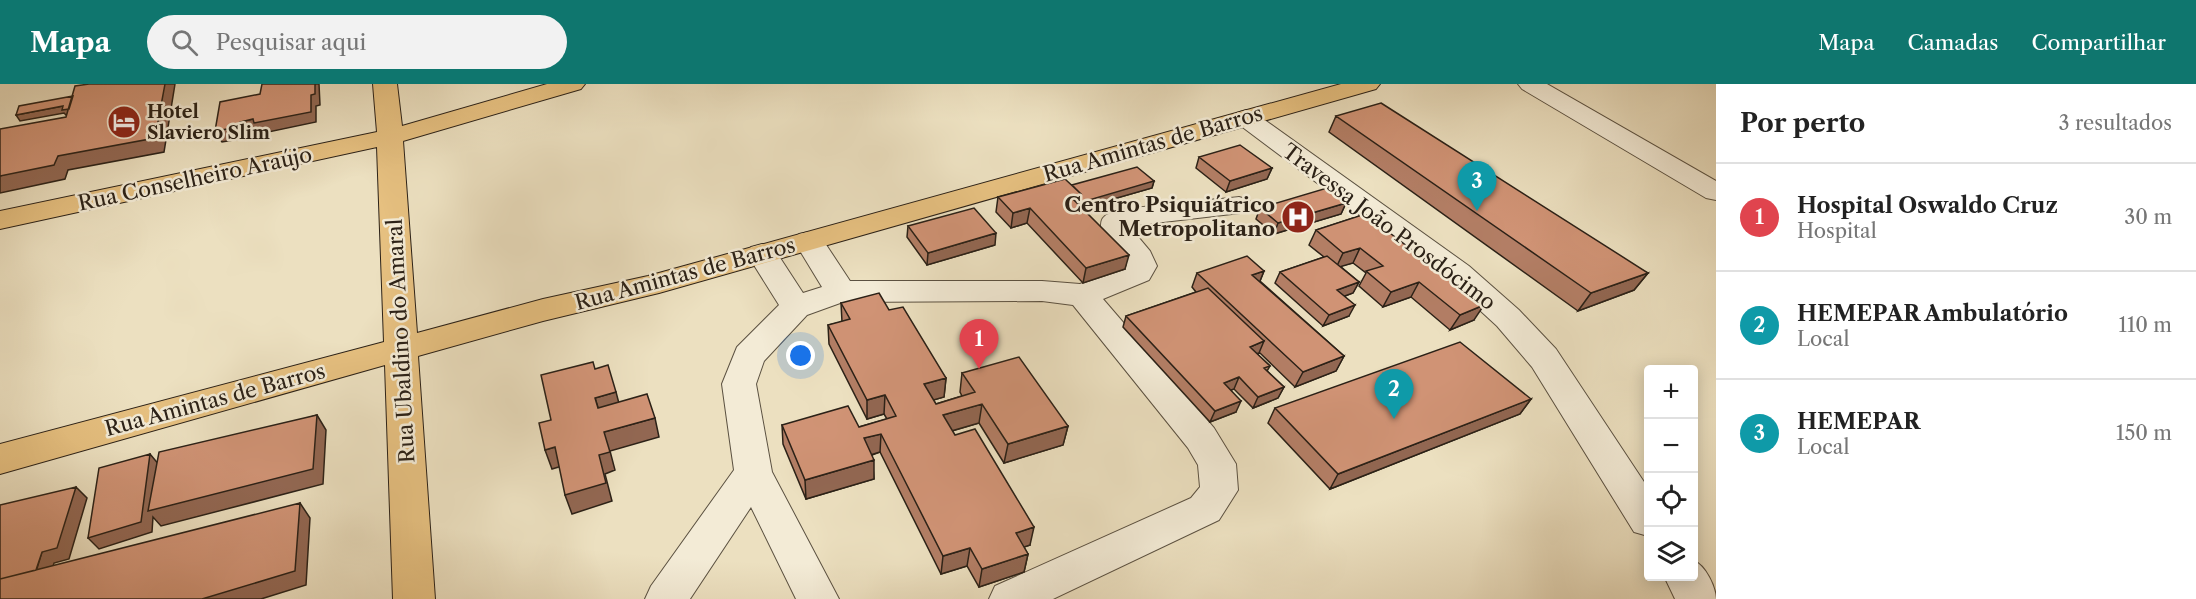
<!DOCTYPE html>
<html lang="pt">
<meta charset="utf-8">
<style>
body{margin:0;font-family:"Libre Caslon Text",serif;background:#f2f2f2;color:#222}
.controls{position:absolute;right:18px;bottom:18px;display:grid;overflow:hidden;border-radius:6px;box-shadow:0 3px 15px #0003}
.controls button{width:54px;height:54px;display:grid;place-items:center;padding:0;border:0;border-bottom:2px solid #e0e0e0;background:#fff;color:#222;font:30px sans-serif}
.you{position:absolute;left:801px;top:272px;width:21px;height:21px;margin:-15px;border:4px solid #fff;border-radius:50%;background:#1a73e8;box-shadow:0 0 0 9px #1a73e833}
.badge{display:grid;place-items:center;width:39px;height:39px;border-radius:50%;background:#0f766e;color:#fff;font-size:20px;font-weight:700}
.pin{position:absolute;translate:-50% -50px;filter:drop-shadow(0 2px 3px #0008)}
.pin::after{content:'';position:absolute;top:32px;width:21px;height:18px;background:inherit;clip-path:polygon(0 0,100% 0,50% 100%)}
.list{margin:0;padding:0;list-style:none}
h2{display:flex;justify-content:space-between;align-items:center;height:78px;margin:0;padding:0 24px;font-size:26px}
h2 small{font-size:20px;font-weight:400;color:#767676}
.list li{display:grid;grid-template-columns:39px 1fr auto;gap:18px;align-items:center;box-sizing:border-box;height:108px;padding:0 24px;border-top:2px solid #e0e0e0}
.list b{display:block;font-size:22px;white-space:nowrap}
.list p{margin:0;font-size:20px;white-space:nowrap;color:#767676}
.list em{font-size:20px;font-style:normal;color:#767676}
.icon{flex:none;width:33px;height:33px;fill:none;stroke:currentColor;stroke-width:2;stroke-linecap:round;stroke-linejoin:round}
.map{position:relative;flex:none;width:1716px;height:515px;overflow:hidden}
header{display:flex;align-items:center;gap:36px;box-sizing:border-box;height:84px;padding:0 30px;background:#0f766e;color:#fff}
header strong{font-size:28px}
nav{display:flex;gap:33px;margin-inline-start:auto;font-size:21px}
.search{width:420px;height:54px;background:#f2f2f2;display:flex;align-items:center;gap:15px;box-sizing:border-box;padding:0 21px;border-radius:33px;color:#767676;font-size:22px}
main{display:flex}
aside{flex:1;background:#fff}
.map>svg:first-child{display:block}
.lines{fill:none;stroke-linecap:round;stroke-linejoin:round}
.minor-casing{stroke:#5b5141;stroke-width:2}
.major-casing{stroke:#2b2117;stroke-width:2}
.minor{fill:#f3ebd6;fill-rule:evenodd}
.major{fill:#e6c080;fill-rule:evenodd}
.wall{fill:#b37e65;stroke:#2b2117;stroke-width:1.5}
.shaded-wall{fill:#926752;stroke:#2b2117;stroke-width:1.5}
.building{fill:#d09375;stroke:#2b2117;stroke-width:1.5}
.labels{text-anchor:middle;stroke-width:5;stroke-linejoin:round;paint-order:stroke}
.far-poi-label{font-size:18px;font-weight:bold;fill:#2b2117;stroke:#f3ebd6;text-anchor:start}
.street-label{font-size:21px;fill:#2b2117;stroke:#f3ebd6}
.poi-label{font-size:21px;font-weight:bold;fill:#2b2117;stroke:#f3ebd6;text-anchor:end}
</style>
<header>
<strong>Mapa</strong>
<div class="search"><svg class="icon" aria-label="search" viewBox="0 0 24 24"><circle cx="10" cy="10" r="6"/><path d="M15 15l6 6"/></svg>Pesquisar aqui</div>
<nav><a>Mapa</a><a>Camadas</a><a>Compartilhar</a></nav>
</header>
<main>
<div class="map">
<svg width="1716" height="515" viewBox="0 0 1716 515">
<rect width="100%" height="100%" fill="#ece0c0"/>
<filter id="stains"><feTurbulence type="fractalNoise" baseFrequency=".00333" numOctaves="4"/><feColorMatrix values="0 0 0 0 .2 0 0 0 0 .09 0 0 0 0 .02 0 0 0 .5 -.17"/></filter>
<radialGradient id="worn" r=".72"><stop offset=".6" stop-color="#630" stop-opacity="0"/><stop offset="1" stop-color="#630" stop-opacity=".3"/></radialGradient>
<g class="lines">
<!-- minor casing -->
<g class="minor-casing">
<path id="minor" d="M1518,0H1547L1716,97V116L1706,114L1522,5Z
M1246,26L1255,29L1469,182L1519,226L1556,265L1648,404V452L1634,448L1532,283L1497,242L1447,196L1237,39L1233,34L1237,29Z
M1239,113L1249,116L1253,122L1249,128L1129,142L1150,167L1157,182L1149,196L1103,215L1214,344L1236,380L1238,406L1219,436L1053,515H989L995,502L1191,414L1200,403L1198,381L1188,364L1073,221L1042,217L843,218L807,231L764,277L756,300L772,388L839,515H796L751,423L690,515H645L651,502L734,386L722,300L737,263L779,221L747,170L751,163L762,160L773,163L803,209L822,203L794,157L799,150L809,148L819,150L850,197H1042L1080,200L1127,182L1101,144C1101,139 1101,135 1105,132C1118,122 1217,116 1239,113Z
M1694,477C1705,481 1716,503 1716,515H1675L1664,492H1694Z"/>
</g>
<!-- major casing -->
<g class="major-casing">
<path id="major" d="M373,0H397L402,42L547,0H585L581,5L403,57L417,249L543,215L648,192L1341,0H1380L1376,5L659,209L543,237L418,272L435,515H393L385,281L0,390V360L384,258L377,63L0,145V127L377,48Z"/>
</g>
<!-- minor -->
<use href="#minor" class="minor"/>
<!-- major -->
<use href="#major" class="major"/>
</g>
<!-- wall -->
<path class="wall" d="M1336,32L1648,189L1634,206L1578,227L1329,48Z
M1199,73L1272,84L1267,95L1226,108L1196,84Z
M1154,97L1152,104L1082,124L1125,185L1083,199L1027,139L1011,144L996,128L998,113Z
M1346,119L1341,130L1274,150L1256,135L1260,124Z
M1365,130L1474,236L1450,246L1411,213L1383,223L1359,202L1366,189L1353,179L1340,182L1359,198L1353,209L1345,212L1349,232L1323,242L1275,199L1280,188L1324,173L1309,161L1316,146Z
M908,142L995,161L927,181L907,153Z
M1264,187L1260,197L1344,272L1336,287L1295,303L1260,269L1257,270L1270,282L1267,287L1284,303L1278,314L1253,324L1234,305L1231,306L1236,328L1210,338L1123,243L1126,232L1196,208L1192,203L1197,189Z
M841,219L889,226L946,294L944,313L933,316L936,320L962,312L960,308L962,289L1068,342L1063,361L1004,379L979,339L952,347L1030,461L1024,463L1028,470L1024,488L979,503L967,482L941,490L880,368L872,371L874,395L806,415L783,360L782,341L859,343L887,335L884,330L867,335L829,260L828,241L842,238Z
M1531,315L1520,330L1330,405L1268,339L1275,324Z"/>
<!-- shaded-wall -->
<path class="shaded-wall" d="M165,0H175L164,68L68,86L65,95L0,109V92L58,72Z
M315,0H319L320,21L316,22V38L259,50L257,46L246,49L245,54L222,58L215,47L240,38L253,35L311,11Z
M63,22L77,23L66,31L64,29L20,37L16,31Z
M1272,84L1267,95L1226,108L1230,97Z
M1154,97L1152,104L1068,128L1071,113L1081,110Z
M1346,119L1341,130L1274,150L1278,139Z
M1030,124L1027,139L1011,144L1013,129Z
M996,149L995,161L927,181L928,169Z
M1360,164L1353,179L1336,184L1343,169Z
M1129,171L1125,185L1083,199L1086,184Z
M1264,187L1258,202L1252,191Z
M1648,189L1634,206L1578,227L1591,209Z
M1359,198L1353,209L1331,217L1337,206Z
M1419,198L1411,213L1383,223L1391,208Z
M1355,221L1349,232L1323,242L1329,231Z
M1484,221L1474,236L1450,246L1460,231Z
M1264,257L1259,269L1245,274L1250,263Z
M1344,272L1336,287L1295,303L1303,288Z
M1239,293L1234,305L1220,310L1224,299Z
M946,294L944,313L923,319L924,300Z
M1284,303L1278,314L1253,324L1258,313Z
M616,308L621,327L601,333L595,314Z
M885,311L884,330L867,335V316Z
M1531,315L1520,330L1330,405L1338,390Z
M1241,317L1236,328L1210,338L1215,327Z
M982,320L979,339L941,350L943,331Z
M317,331L326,346L323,400L161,442L153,433L152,448L99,465L88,454L150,370L160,382Z
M655,334L659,353L610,367L615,386L605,390L612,417L572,430L565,411L604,348Z
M1068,342L1063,361L1004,379L1008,360Z
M881,350L880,368L864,373V354Z
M555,363L562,382L552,385L545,366Z
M874,376V395L806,415L805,396Z
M76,403L87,414L69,475L54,479L47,501L35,491L42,468Z
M300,419L310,434L306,501L261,515H202Z
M1034,443L1030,461L1012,467L1016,449Z
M970,464L967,482L941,490L943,472Z
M1028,470L1024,488L979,503L982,485Z"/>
<!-- building -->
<path class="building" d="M89,0H165L155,54L58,72L54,81L0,92V45L66,33L75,2Z
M262,0H315V10L311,11V28L254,39L253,35L240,38L239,43L215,47L220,18L260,10Z
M73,12L69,25L62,26L63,22L16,31L19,22Z
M1381,19L1648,189L1591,209L1336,32Z
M1240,61L1272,84L1230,97L1199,73Z
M1137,83L1154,97L1079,119L1081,110L1072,101Z
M1065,95L1081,110L1071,113L1129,171L1086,184L1030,124L1013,129L998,113Z
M1327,104L1346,119L1278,139L1260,124Z
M974,124L996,149L928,169L908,142Z
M1365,130L1484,221L1460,231L1419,198L1391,208L1366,187L1383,182L1360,164L1343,169L1316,146Z
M1247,172L1264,187L1252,191L1344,272L1303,288L1197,189Z
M1327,172L1359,198L1337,206L1355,221L1329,231L1280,188Z
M1208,204L1264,257L1250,263L1270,282L1264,284L1284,303L1258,313L1239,293L1224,299L1241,317L1215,327L1126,232Z
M879,209L889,226L903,223L946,294L924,300L936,320L975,308L962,289L1019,273L1068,342L1008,360L982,320L943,331L955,351L975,345L1034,443L1016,449L1028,470L982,485L970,464L943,472L881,350L864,354L874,376L805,396L782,341L848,322L859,343L896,332L885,311L867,316L828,241L850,235L841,219Z
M1460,258L1531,315L1338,390L1275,324Z
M593,278L595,285L608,281L616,308L595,314L598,324L647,310L655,334L604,348L610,368L599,371L606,399L565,411L555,363L545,366L539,339L551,336L541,291Z
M317,331L313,385L148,427L159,368Z
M150,370L141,438L88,454L99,384Z
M76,403L57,464L42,468L36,486L0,495V421Z
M300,419L295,487L202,515H0V495Z"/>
<!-- icons -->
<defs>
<g id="hotel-disc" transform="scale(1.725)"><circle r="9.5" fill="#8f2418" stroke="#f3ebd6"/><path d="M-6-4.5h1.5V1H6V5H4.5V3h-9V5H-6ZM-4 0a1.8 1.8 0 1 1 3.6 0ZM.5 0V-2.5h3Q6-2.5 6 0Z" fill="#fff"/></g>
<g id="hospital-disc" transform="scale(1.725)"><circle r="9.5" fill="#8f2418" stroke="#f3ebd6"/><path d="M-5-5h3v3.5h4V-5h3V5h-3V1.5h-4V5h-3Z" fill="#fff"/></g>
</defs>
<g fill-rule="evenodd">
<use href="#hotel-disc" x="124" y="38"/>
<use href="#hospital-disc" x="1298" y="133"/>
</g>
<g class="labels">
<!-- far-poi labels -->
<g class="far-poi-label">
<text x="147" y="34">Hotel<tspan x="147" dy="21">Slaviero Slim</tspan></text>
</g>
<!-- street labels -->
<g class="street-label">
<text transform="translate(1153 60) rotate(-16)" y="7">Rua Amintas de Barros</text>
<text transform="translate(195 95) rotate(-12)" y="7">Rua Conselheiro Araújo</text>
<text transform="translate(1389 143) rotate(37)" y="7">Travessa João Prosdócimo</text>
<text transform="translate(685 190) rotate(-15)" y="7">Rua Amintas de Barros</text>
<text transform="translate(401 257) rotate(-93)" y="7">Rua Ubaldino do Amaral</text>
<text transform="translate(215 316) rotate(-15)" y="7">Rua Amintas de Barros</text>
</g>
<!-- poi labels -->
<g class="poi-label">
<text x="1275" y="128">Centro Psiquiátrico<tspan x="1275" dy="24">Metropolitano</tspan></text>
</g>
</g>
<rect width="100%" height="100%" filter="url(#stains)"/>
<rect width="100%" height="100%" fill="url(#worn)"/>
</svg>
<div class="controls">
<button>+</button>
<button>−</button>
<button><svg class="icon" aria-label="locate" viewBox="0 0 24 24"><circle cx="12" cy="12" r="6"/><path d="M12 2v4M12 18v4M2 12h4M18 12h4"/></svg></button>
<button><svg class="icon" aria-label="layers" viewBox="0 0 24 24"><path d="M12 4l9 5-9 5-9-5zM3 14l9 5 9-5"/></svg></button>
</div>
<div class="you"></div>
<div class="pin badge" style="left:979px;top:285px;background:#e0444e">1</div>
<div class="pin badge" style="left:1394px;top:335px;background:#0f9aa8">2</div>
<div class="pin badge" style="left:1477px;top:127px;background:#0f9aa8">3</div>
</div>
<aside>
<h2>Por perto<small>3 resultados</small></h2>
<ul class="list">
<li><span class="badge" style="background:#e0444e">1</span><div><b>Hospital Oswaldo Cruz</b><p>Hospital</p></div><em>30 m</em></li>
<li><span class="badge" style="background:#0f9aa8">2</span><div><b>HEMEPAR Ambulatório</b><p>Local</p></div><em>110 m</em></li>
<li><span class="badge" style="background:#0f9aa8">3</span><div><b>HEMEPAR</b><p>Local</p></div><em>150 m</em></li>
</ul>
</aside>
</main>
